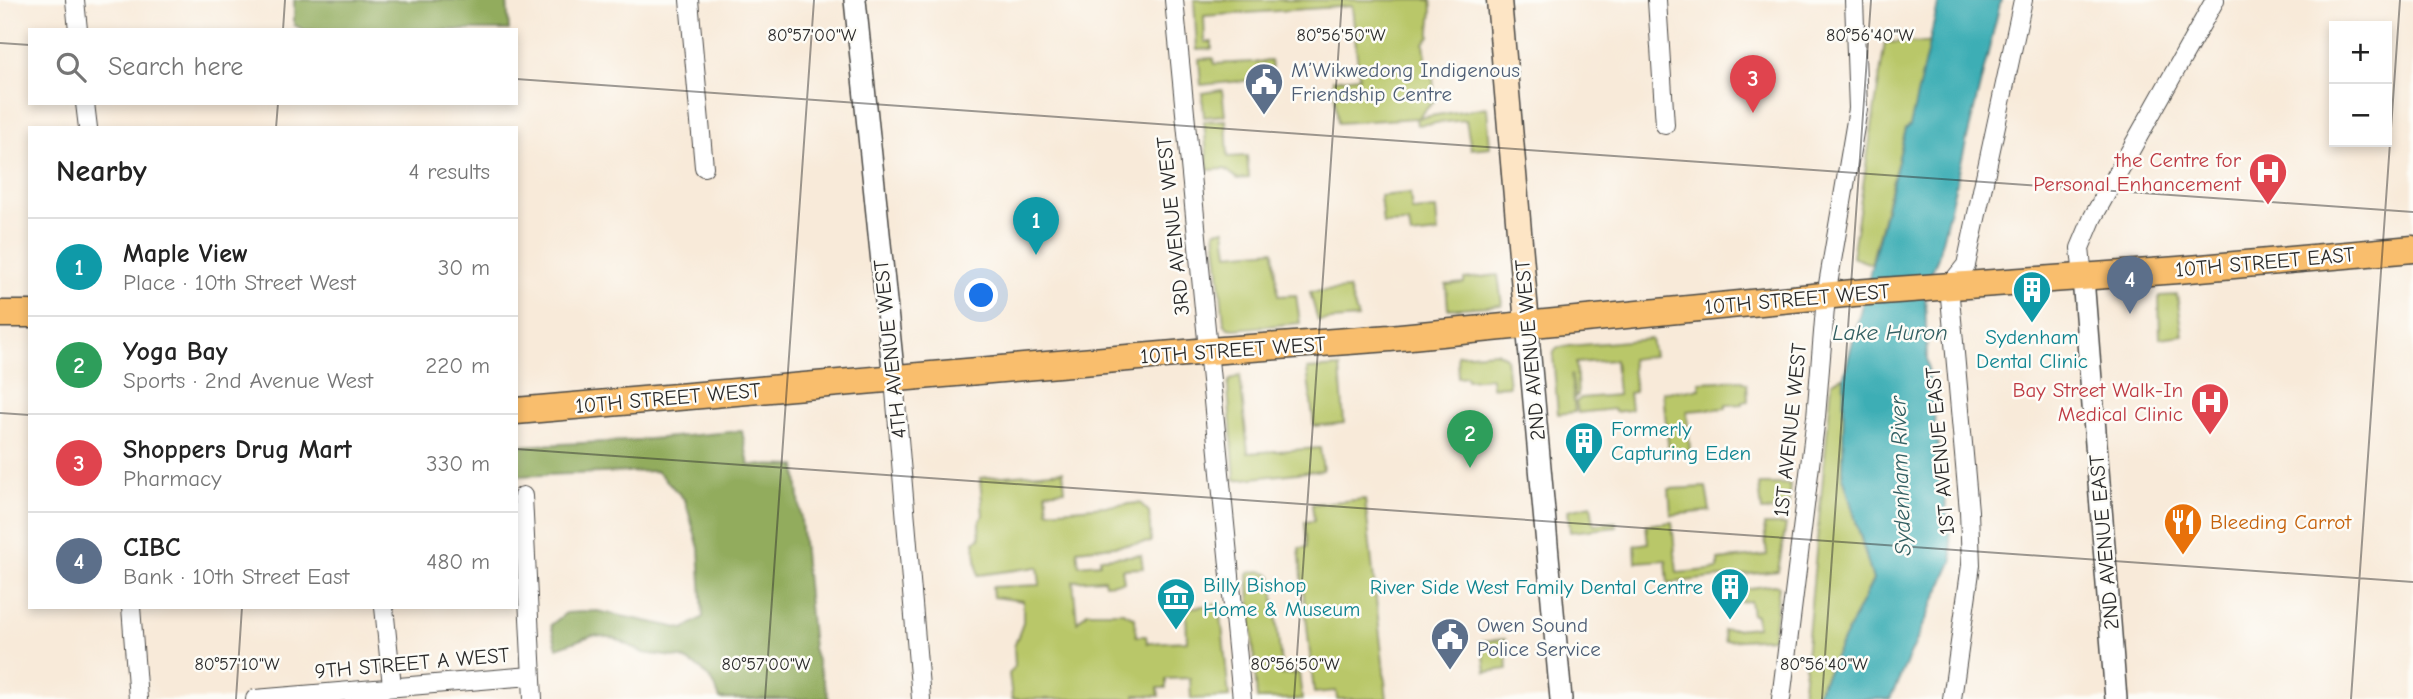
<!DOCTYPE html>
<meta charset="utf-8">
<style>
body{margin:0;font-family:"Comic Neue",sans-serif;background:#f6f6f6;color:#222}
.controls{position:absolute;right:21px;top:21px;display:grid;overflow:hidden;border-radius:0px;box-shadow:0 4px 10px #0003}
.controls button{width:63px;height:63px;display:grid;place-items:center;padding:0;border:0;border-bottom:2px solid #e0e0e0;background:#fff;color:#222;font:35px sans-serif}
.you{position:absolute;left:982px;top:296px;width:24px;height:24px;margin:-18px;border:5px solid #fff;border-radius:50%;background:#1a73e8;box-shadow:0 0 0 10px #1a73e833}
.badge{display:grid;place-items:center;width:46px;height:46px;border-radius:50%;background:#c8321e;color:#fff;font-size:23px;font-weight:700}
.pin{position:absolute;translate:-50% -58px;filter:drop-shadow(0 2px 4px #0008)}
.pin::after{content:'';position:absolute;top:37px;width:24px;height:21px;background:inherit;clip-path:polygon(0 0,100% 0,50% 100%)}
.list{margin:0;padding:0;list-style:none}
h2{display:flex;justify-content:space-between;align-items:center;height:91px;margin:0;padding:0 28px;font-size:30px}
h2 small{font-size:23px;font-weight:400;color:#767676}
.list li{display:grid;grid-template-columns:46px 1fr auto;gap:21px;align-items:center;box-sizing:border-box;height:98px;padding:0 28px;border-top:2px solid #e0e0e0}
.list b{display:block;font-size:26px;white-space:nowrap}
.list p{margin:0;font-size:23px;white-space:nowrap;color:#767676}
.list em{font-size:23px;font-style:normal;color:#767676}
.icon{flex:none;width:38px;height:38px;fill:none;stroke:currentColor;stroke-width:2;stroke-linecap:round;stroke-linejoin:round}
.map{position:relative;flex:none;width:2413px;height:699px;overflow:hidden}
.search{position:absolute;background:#fff;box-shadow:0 4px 10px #0003;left:28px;top:28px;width:490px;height:77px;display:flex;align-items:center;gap:18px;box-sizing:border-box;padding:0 24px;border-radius:0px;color:#767676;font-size:26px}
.panel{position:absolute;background:#fff;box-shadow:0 4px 10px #0003;left:28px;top:126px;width:490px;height:483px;border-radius:0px}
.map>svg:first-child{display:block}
.green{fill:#b9c769;stroke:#72794a;stroke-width:2}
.forest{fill:#92ac5d;stroke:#5e6c44;stroke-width:2}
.water{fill:#3daeb5;stroke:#346c70;stroke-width:2}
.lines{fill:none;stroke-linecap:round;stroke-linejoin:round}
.minor-casing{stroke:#4a4845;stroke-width:20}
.tertiary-casing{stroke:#4a4845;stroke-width:24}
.secondary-casing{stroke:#4a4845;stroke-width:27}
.primary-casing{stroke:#4a4845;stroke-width:29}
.minor{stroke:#fff;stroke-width:18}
.tertiary{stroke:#fff;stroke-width:21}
.secondary{stroke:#fde5c5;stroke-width:24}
.primary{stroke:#f9be6d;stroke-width:26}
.ticks{fill:none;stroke:#2b2b2b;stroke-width:2;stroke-opacity:0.45}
.labels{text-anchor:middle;stroke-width:5;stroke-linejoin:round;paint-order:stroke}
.service-label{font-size:21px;fill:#4e5e75;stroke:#fdfcf7;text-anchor:start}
.health-label{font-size:21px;fill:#be3a42;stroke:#fdfcf7;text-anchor:end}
.street-label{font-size:21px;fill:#2b2b2b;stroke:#fdfcf7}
.culture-label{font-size:21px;fill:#0d838f;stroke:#fdfcf7;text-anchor:start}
.food-label{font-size:21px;fill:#c56008;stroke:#fdfcf7;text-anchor:start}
.water-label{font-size:23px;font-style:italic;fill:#325f62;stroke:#fdfcf7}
.ticks-label{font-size:18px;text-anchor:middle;fill:#2b2b2b;stroke:#fdfcf7;stroke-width:5;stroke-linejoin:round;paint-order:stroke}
</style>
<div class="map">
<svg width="2413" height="699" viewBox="0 0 2413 699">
<rect width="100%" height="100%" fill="#fdfcf7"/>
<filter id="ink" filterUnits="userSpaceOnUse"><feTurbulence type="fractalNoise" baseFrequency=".0143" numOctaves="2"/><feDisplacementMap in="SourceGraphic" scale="14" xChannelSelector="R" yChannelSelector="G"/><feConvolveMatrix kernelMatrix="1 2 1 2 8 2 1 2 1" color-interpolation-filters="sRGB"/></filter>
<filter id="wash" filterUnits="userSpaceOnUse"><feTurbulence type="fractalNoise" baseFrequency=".00686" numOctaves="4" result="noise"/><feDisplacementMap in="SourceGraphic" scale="28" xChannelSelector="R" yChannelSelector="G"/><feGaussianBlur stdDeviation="1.57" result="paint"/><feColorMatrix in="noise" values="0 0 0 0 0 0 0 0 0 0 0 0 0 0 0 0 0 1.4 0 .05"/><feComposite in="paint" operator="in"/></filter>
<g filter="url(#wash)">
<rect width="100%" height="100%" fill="#f8ead9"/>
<!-- green -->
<path class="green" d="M1194,0H1431C1434,14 1429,23 1430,36L1424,43L1428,73L1433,78L1435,100L1418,118L1487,107L1490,147L1471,149L1466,120L1417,125L1416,118L1338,123L1333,80L1359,77L1352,6L1204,16L1205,42H1212V49L1197,50Z
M1885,42L1931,43L1910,127L1906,129L1871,264L1852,257Z
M1213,58L1214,64L1271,61L1273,78L1201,85L1199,59Z
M1222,90L1225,115L1204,117L1202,93Z
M1226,120L1228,157L1247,156L1249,178L1238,179L1225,169L1208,170L1204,121Z
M1410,193L1412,211L1436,209L1438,233L1411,236L1409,223L1383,224L1380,196Z
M1225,229L1228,254L1274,250L1278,296L1296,295L1300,323L1235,329L1228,328L1224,323L1215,231Z
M1498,275L1502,305L1448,309L1446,285L1464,283V279Z
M1349,289L1358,318L1318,321L1310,292Z
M2177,295L2183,335L2160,338L2159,296Z
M1651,339L1654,356L1631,359L1635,392L1629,393L1631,410L1615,412L1614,409L1578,413L1576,402L1581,398L1618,395L1615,360L1576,363L1578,395L1575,398L1571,374L1575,412L1558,414L1553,355C1555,347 1561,347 1569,346Z
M1496,352L1506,357L1509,386L1492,387L1491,378L1467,380L1466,376L1458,377L1457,355Z
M1340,367L1344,423L1314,426L1307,369Z
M1240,375L1248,453L1320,448L1323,470L1235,480L1228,387L1229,381Z
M1844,376L1843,476L1873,580L1818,691L1817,699H1802L1832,382Z
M1740,380L1747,384L1748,401L1742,402V404L1726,405V408L1687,411L1690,451L1669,453L1663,392L1700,389L1699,382Z
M1063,471L1065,490L1046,492L1048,511L1140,503L1149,512L1151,542L1077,550L1079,565L1100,563V558L1141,555L1143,568L1122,569L1124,582L1105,584L1104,579L1073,581L1077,622L1087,612H1123L1135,618L1136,636H1146L1147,643L1187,641L1186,608L1220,604L1229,697L1191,699L1190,678L1166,679V688H1158L1159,696L1135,695V699H1012L1009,674L1015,666L1014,647L1023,623V601L993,597L992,587L1040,585L1038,567L978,575L974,541L980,538L979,524L983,515L980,478Z
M1759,484H1790L1788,509L1762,511Z
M1706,487L1710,511L1671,515L1669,489Z
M1365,499L1387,699H1337L1336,691L1314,693L1299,548L1307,547L1305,522L1314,521L1312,504Z
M1591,505L1594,524L1616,522L1617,527L1570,532L1568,510Z
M1672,522L1677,573L1718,569V560L1767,555L1764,525H1786L1778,571L1668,583L1666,560L1636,562L1635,545L1648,543L1646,525Z
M1259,571L1269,573L1272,576L1282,675L1299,673L1302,699H1257L1248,573Z
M1773,585L1779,586L1773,638L1725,641L1723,630L1757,627L1756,615H1752L1750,601L1728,603V591Z
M1505,639L1508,669L1486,672L1482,641Z"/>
<!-- forest -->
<path class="forest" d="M294,0H507L509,30H304L294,25Z
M742,431L749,465L796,466L813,648L829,699H720L714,684L701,669L682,658L643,653L615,638L593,635L557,648L551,625L566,613L597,611L684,629L703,617L699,548L685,500L657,471L516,476V446L627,441Z"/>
<!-- water -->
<path class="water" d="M1939,0H2001L1938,257L1925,288L1927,361L1953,560L1890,699H1817L1818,691L1873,580L1843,476L1844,376L1906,129L1910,126Z"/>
</g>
<g filter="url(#ink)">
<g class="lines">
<!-- minor casing -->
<g class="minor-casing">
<path id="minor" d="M75,0L78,30
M689,0L704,167
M1174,0L1242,699
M1657,0L1665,125
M85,103L88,128
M2083,278L2080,248L2093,217L2215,0
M894,379L921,699
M523,496L533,699
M131,607L138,699
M384,607L392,686
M255,699L531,676
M1781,699L1816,417L1826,296L1858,109L1854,0
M1952,699L1971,565L1969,511L1949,286L1966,265L2023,0"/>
</g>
<!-- tertiary casing -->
<g class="tertiary-casing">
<path id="tertiary" d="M855,0L894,379
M2083,278L2116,699
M1527,324L1561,699"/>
</g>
<!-- secondary casing -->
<g class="secondary-casing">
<path id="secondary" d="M1499,0L1527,324"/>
</g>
<!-- primary casing -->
<g class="primary-casing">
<path id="primary" d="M0,314H30
M516,411L1209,351L1390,338L1854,293L2178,270L2413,249"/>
</g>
<!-- minor -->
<use href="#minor" class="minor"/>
<!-- tertiary -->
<use href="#tertiary" class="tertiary"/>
<!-- secondary -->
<use href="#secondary" class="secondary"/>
<!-- primary -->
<use href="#primary" class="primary"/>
</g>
</g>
<!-- ticks -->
<path class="ticks" d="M283,30L285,0M0,43L30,45M516,79L2413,212M276,128L278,103M0,413L30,415M516,449L2413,582M236,699L242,607M765,699L814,0M1294,699L1342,0M1822,699L1871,0M2351,699L2400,0"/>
<!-- icons -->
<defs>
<g id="civic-pin" transform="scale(2.0125)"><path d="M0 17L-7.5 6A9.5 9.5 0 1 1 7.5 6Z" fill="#5c6f8a" stroke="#fdfcf7"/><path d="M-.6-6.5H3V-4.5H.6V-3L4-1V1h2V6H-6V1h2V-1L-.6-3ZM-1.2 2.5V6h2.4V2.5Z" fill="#fff"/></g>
<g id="hospital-pin" transform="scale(2.0125)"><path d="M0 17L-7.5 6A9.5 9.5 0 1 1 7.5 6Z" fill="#e0444e" stroke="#fdfcf7"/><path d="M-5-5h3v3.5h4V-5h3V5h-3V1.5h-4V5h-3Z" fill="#fff"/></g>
<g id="building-pin" transform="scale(2.0125)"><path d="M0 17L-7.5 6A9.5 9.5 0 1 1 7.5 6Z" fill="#0f9aa8" stroke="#fdfcf7"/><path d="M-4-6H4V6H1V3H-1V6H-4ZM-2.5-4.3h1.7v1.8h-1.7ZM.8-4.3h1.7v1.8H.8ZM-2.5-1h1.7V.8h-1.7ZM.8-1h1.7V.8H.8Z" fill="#fff"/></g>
<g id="restaurant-pin" transform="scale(2.0125)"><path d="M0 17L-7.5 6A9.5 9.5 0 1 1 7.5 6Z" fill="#e8710a" stroke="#fdfcf7"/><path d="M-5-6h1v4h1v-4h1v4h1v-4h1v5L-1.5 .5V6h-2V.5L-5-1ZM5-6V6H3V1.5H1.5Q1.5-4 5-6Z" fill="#fff"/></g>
<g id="museum-pin" transform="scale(2.0125)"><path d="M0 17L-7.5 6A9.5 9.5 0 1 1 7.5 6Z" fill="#0f9aa8" stroke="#fdfcf7"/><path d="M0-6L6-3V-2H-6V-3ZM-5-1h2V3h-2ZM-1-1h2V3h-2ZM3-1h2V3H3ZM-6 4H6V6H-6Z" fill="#fff"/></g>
</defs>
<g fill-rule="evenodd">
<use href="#civic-pin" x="1264" y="82"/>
<use href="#hospital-pin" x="2268" y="172"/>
<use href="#building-pin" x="2032" y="290"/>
<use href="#hospital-pin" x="2210" y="402"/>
<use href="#building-pin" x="1584" y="441"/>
<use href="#restaurant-pin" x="2183" y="522"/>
<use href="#building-pin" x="1730" y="587"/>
<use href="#museum-pin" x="1176" y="597"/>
<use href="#civic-pin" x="1450" y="637"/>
</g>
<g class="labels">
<!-- service labels -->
<g class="service-label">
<text x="1291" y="77">M’Wikwedong Indigenous<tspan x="1291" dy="24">Friendship Centre</tspan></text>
<text x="1477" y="632">Owen Sound<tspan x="1477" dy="24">Police Service</tspan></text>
</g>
<!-- health labels -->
<g class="health-label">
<text x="2241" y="167">the Centre for<tspan x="2241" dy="24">Personal Enhancement</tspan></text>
<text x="2183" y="397">Bay Street Walk-In<tspan x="2183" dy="24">Medical Clinic</tspan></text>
</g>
<!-- street labels -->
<g class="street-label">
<text transform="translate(1173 226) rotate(-96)" y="7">3RD AVENUE WEST</text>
<text transform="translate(2265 262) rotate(-5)" y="7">10TH STREET EAST</text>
<text transform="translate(1797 299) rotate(-5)" y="7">10TH STREET WEST</text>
<text transform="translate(890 349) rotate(-96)" y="7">4TH AVENUE WEST</text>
<text transform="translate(1233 350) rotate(-4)" y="7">10TH STREET WEST</text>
<text transform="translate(1530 350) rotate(-95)" y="7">2ND AVENUE WEST</text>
<text transform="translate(668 398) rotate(-5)" y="7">10TH STREET WEST</text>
<text transform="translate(1790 430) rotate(-84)" y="7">1ST AVENUE WEST</text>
<text transform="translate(1940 451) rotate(-95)" y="7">1ST AVENUE EAST</text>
<text transform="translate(2104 542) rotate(-95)" y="7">2ND AVENUE EAST</text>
<text transform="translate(412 663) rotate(-5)" y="7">9TH STREET A WEST</text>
</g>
<!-- culture labels -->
<g class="culture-label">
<text x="2032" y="344" text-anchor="middle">Sydenham<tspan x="2032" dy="24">Dental Clinic</tspan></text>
<text x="1611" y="436">Formerly<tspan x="1611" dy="24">Capturing Eden</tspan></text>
<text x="1203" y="592">Billy Bishop<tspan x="1203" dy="24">Home &amp; Museum</tspan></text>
<text x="1703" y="594" text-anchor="end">River Side West Family Dental Centre</text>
</g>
<!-- food labels -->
<g class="food-label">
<text x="2210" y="529">Bleeding Carrot</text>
</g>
<!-- water labels -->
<g class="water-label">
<text x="1890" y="340">Lake Huron</text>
<text transform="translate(1900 476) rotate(-92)" y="8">Sydenham River</text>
</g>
</g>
<g class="ticks-label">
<text x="812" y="41">80°57'00"W</text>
<text x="1341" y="41">80°56'50"W</text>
<text x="1870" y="41">80°56'40"W</text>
<text x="237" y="670">80°57'10"W</text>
<text x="766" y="670">80°57'00"W</text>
<text x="1295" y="670">80°56'50"W</text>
<text x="1824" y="670">80°56'40"W</text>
</g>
</svg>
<div class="controls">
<button>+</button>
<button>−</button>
</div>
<div class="you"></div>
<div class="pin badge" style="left:1036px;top:255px;background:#0f9aa8">1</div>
<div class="pin badge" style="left:1470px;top:468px;background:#2e9e5b">2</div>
<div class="pin badge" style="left:1753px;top:113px;background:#e0444e">3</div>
<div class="pin badge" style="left:2130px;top:314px;background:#5c6f8a">4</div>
<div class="search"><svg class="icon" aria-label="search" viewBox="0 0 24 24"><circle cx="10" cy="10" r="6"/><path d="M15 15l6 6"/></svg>Search here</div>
<section class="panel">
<h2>Nearby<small>4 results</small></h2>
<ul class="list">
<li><span class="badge" style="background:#0f9aa8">1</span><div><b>Maple View</b><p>Place · 10th Street West</p></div><em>30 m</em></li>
<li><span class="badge" style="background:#2e9e5b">2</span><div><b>Yoga Bay</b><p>Sports · 2nd Avenue West</p></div><em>220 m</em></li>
<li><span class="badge" style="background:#e0444e">3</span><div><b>Shoppers Drug Mart</b><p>Pharmacy</p></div><em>330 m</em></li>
<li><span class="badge" style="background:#5c6f8a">4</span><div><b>CIBC</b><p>Bank · 10th Street East</p></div><em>480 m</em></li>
</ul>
</section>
</div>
